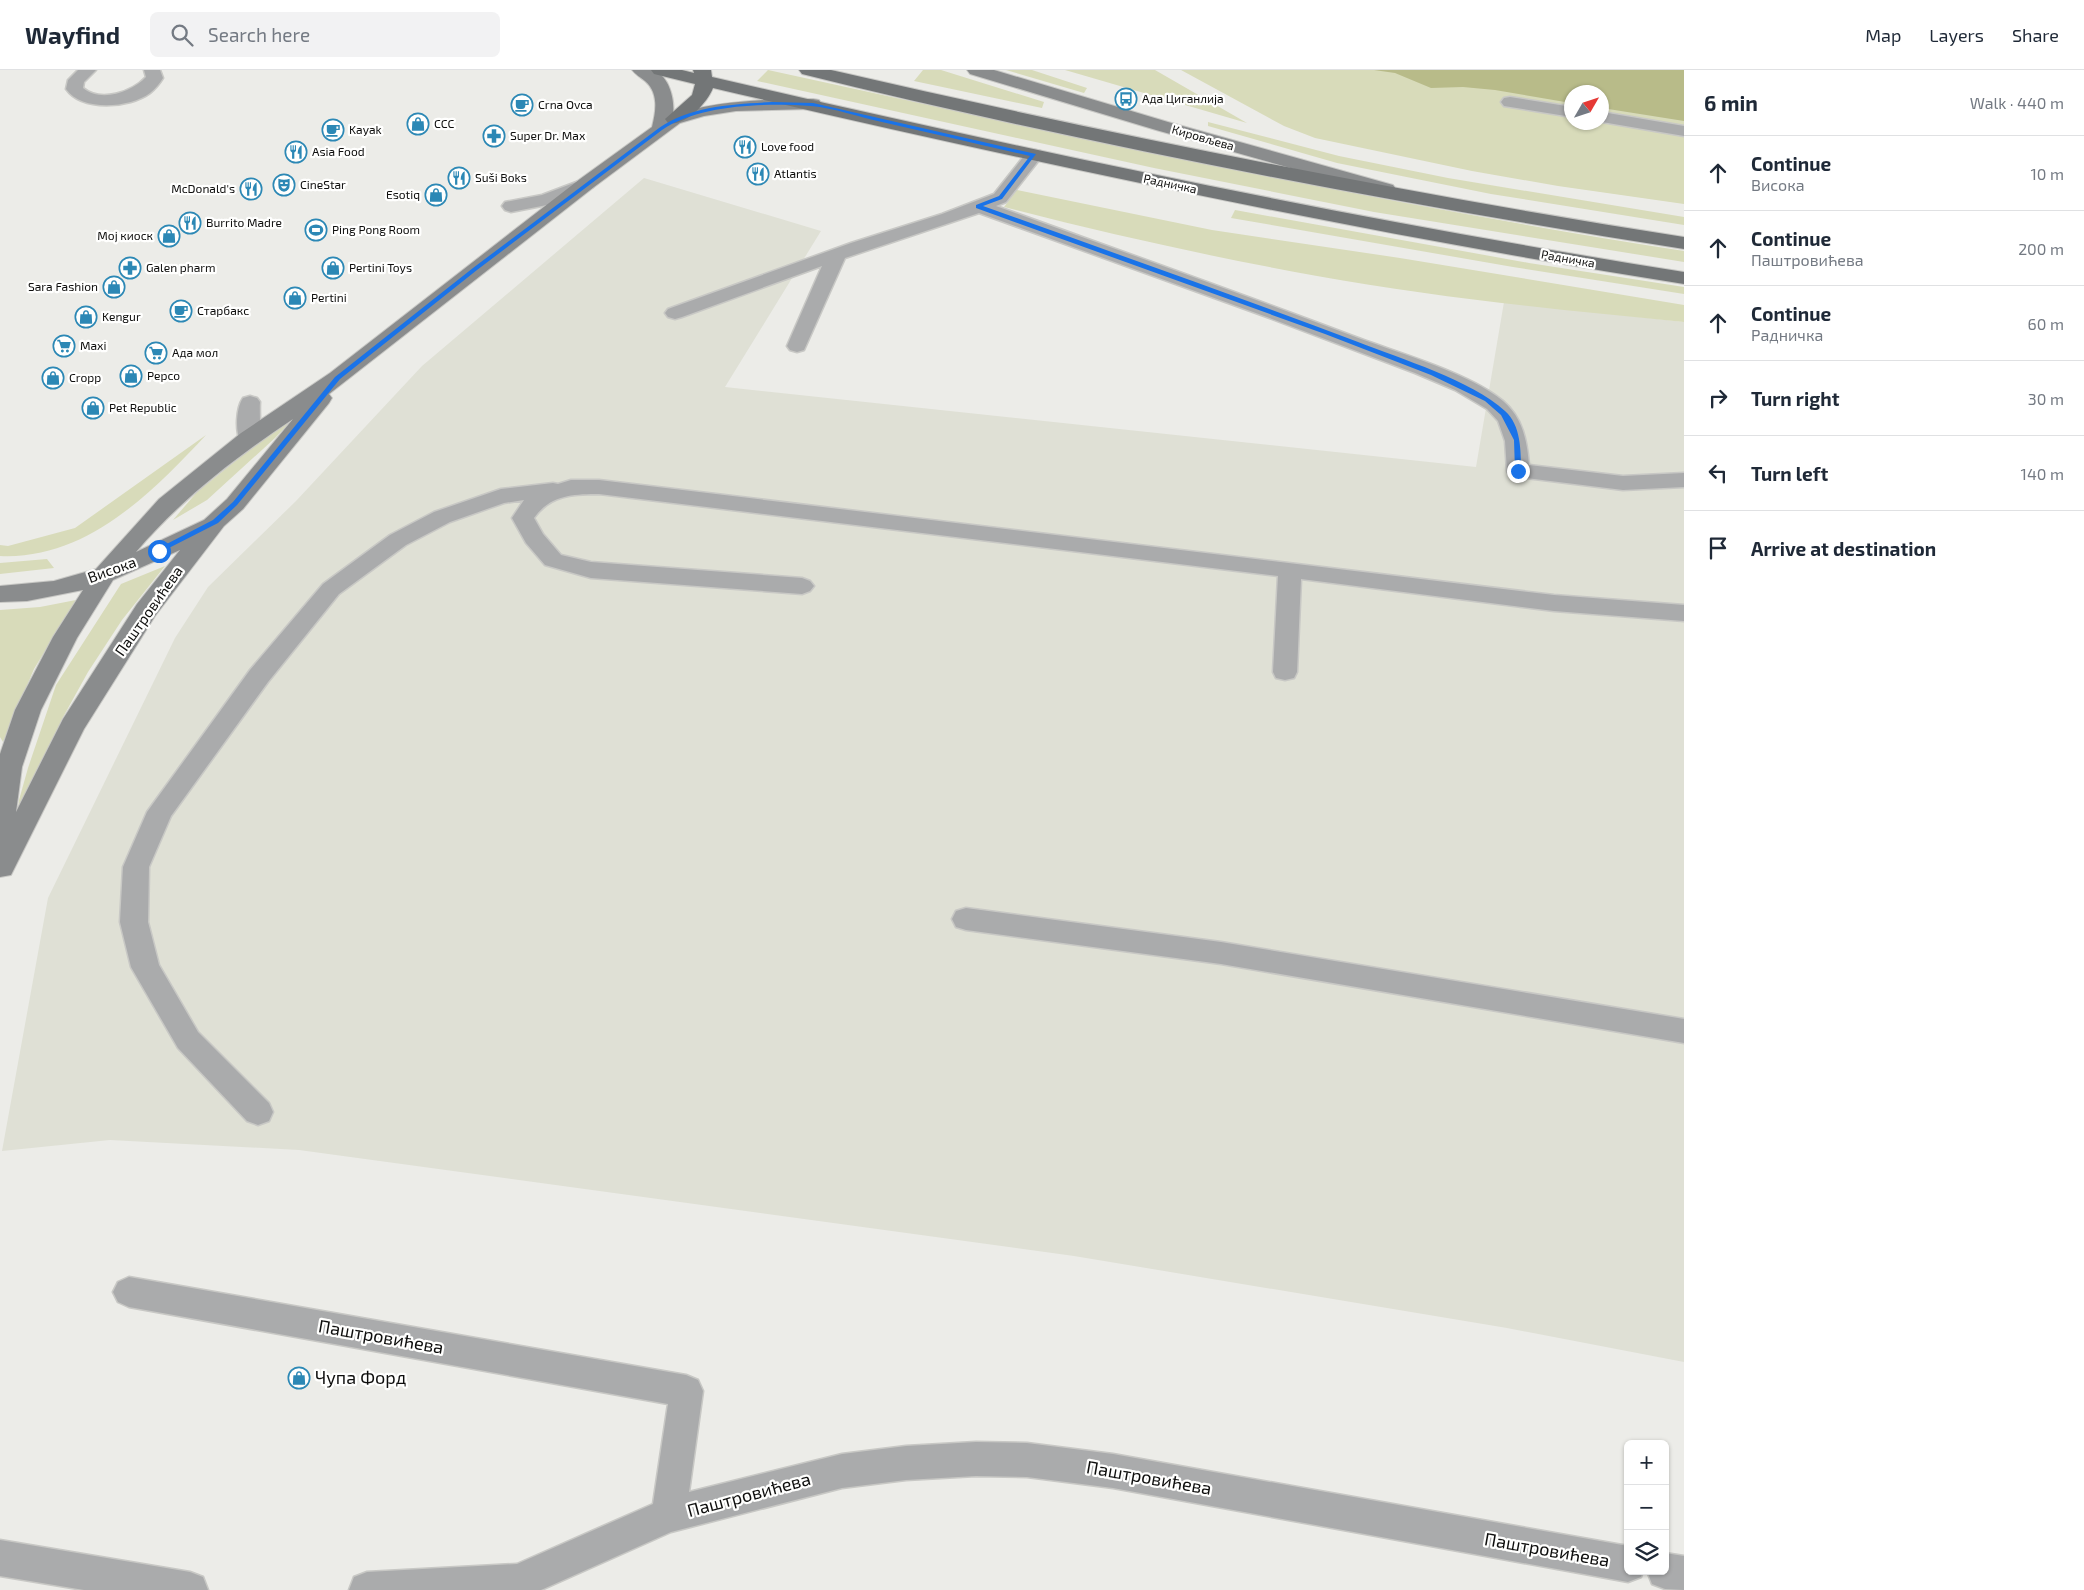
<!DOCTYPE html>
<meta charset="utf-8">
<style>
body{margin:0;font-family:"Exo 2",sans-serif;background:#f2f2f3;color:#1f2937}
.controls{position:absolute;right:15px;bottom:15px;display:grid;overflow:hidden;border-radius:8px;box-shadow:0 1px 4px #0004}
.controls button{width:45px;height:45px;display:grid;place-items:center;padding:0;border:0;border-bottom:1px solid #e0e1e3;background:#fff;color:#1f2937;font:25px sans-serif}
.compass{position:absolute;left:1564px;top:15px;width:45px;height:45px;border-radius:50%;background:#fff;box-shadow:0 1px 4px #0004;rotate:51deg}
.stop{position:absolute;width:15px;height:15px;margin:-11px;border:4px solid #1a73e8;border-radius:50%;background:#fff}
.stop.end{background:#1a73e8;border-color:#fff;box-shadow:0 1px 5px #0008}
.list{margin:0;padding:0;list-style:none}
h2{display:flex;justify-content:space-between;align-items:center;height:65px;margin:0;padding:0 20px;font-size:21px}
h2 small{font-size:16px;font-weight:400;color:#747a83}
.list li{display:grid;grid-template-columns:32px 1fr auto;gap:15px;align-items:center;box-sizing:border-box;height:75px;padding:0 20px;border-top:1px solid #e0e1e3}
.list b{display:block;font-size:19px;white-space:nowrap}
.list p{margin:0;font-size:16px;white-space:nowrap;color:#747a83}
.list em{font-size:16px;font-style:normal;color:#747a83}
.icon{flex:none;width:28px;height:28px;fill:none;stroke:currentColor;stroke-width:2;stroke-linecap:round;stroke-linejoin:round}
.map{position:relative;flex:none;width:1684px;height:1520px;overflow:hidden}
header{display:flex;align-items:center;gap:30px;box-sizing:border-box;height:70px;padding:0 25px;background:#fff;border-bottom:1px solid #e0e1e3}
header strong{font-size:24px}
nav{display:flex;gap:28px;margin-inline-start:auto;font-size:18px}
.search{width:350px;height:45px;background:#f2f2f3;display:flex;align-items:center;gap:12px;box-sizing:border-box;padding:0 18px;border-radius:8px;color:#747a83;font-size:19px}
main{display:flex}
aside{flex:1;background:#fff}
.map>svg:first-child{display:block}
.built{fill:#dfe0d5}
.green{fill:#d8dbba;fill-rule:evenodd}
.water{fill:#b8bb89}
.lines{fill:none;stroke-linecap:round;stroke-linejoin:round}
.lane-casing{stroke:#c8c8c5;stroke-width:3}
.secondary-casing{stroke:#c8c8c5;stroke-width:2}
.primary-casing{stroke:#c8c8c5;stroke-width:2}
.lane{fill:#aaabac;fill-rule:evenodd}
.secondary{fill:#8a8c8d;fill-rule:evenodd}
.primary{fill:#737677;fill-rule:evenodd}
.route{fill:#1a73e8}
.labels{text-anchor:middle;stroke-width:4.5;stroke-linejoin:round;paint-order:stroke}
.far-poi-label{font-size:12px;fill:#0e0e0d;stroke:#fffffe;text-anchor:start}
.far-street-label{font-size:12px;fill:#0e0e0d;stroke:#fffffe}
.street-label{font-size:15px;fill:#0e0e0d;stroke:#fffffe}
.near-street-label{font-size:18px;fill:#0e0e0d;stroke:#fffffe}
.near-poi-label{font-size:18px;fill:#0e0e0d;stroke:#fffffe;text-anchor:start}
</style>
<header>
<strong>Wayfind</strong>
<div class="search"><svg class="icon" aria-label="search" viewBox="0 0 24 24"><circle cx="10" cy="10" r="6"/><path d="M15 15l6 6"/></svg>Search here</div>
<nav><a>Map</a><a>Layers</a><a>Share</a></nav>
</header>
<main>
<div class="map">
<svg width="1684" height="1520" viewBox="0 0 1684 1520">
<rect width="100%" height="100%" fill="#ecece8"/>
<!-- built -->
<path class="built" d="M644,108L821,161L725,317L1476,397L1504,232L1684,252V1292L1507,1258L1074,1186L299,1080L110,1070L2,1081L48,828L175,568L208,517L296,431L422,296Z"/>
<!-- green -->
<path class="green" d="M768,0C1072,66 1376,133 1684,181V192L1374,142L1154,98L757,11Z
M923,0H941L1044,32L1042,38L914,11Z
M1006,0H1032L1087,18L1084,23Z
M1065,0H1155L1247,53Z
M1181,0H1684V134L1558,116L1472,101L1315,68L1284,56ZM1572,22H1602V52H1572Z
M1208,52L1339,86L1448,108L1684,147V155L1491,124L1337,93L1208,56Z
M1017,120L1212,160L1400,188L1684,235V252C1562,240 1438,228 1317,206C1212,187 1108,164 1004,137Z
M1235,140L1529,193L1684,217V224L1513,197L1231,148Z
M310,331L275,368L207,430L173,450L197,422Z
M206,365C152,423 86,490 0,486V475L8,476L75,458Z
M47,489L54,498L0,504V493Z
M165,496L122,550L88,602L62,649L16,755L19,730L28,698L56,615L121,514Z
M76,530L34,599L3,672L0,667V540L40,537Z"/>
<!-- water -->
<path class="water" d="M1374,0H1684V51L1602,38V22H1572L1571,33L1495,20L1463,17L1431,18L1395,3Z"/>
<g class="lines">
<!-- lane casing -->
<g class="lane-casing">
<path id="lane" d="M78,0H96L84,12L83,18C101,33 132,22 146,7L144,0H160L163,8C160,13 155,19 150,23C130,38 82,42 66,19L68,10Z
M1510,27L1572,37V47L1504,36L1501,32L1504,28Z
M1602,42L1684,56V66L1602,52Z
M1034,80L1040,81L1043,85L1006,132L996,136C1118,180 1240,223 1361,269C1402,284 1471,304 1503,331C1523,348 1527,371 1529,395L1623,406L1684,403V417L1623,420L1510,406L1507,401L1505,371L1498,351L1487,339L1455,320L1415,303L1267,247L979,143L845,188L804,280L797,282L790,280L787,276L822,196L682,247L675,249L668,247L665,243L668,239L851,173L942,144L994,124L1028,81Z
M587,108L593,109L596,113L593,117L552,134L511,142L505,140L502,136L505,132L542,125Z
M250,326L257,328L260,332C259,343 262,365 257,373L249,375L241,373C235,362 236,338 243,328Z
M571,410H599L1554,525L1684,535V551L1554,541L1301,509L1297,602L1294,608L1285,610L1276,608L1273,602L1278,506L599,424C573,424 550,425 534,448L543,464L561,485L591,492L802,508L810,511L814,516L810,521L802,524L591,508L545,495L526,473L512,448L524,430L504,433L450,452L406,475L339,524L268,612L171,746L149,797L148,852L159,895L198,962L269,1033L273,1042L269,1051L258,1055L247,1051L178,978L131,897L120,852L123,797L147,742L250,600L323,514L390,465L434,442L501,419L553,413L558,414Z
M966,838L1221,872L1684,949V973L1221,894L966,860L956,857L952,849L956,841Z
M129,1207L686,1305L698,1310L703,1321L689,1422L842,1384L906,1376L976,1372L1027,1373L1113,1384L1628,1476V1501H1643L1641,1507L1628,1512L1113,1418L1027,1407L976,1406L906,1410L842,1418L671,1462L541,1520H349L354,1507L367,1502L517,1494L653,1434L668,1334L129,1237L118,1232L113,1222L118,1212Z
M0,1470L190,1502L203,1507L208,1520H84L0,1506Z
M1665,1483L1684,1486V1520L1665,1519L1652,1514L1647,1501H1665Z"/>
</g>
<!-- secondary casing -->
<g class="secondary-casing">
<path id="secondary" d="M632,0C638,0 646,0 652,0C669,4 675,30 673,44C720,31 765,29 813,29L819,30L822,34L819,38L813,39L736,41L704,46L680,53L594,117L329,324L332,328L329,333L243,439L224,456L155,546L84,659L11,805L0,807V684L15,640L53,567L83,520L27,531L0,532V516L54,511L96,499L159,429L241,363L330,303L580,109L652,57C656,41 659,23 645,11C640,7 636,5 632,0ZM293,349L227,429L204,450L136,482C180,430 236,387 293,349ZM180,480L137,534L63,649L16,742L22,697L41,640L77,568L113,510Z
M967,0H994L1168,52L1393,115L1396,119L1393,123L1386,125L1379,123L1156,60L970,4Z"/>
</g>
<!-- primary casing -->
<g class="primary-casing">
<path id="primary" d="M651,0H682L694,3L693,0H711L712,7C1034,82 1357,150 1684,202V214C1357,162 1034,93 713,18C707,33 685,57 668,53L665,49L692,25L695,14L654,4Z
M799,0H831C1113,65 1397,122 1684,167V179C1388,132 1093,76 802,4Z"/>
</g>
<!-- lane -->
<use href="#lane" class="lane"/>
<!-- secondary -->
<use href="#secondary" class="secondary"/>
<!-- primary -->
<use href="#primary" class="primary"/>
</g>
<!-- route -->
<path class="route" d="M772,32L813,33L1036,84L1002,129L983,136C1108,181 1234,225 1358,272C1401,289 1471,310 1505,341C1521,355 1521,381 1521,401L1518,403L1515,401L1514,370L1501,345L1485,331L1431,305L1325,264L976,138V135L999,126L1030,86C981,75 931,63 882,52C859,47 834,38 811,36C766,33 700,34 662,60L477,200L340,309L237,435L218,453L161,482H157V479L213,450L233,432L335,307L473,198L659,58C690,36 734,34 772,32Z"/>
<!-- icons -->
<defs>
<g id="bus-ring" transform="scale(1.125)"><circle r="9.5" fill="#fffffe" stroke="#2c88b5" stroke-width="1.5"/><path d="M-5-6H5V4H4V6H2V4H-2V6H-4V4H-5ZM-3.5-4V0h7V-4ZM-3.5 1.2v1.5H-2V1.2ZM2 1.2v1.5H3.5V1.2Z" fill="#2c88b5"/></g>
<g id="cafe-ring" transform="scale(1.125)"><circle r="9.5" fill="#fffffe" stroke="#2c88b5" stroke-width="1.5"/><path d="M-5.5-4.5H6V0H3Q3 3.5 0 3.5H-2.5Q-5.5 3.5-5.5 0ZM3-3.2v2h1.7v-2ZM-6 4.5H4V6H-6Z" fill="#2c88b5"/></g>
<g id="shop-ring" transform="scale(1.125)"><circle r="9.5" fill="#fffffe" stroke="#2c88b5" stroke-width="1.5"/><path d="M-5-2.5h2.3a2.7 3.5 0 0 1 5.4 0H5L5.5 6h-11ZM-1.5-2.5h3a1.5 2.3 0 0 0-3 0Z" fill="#2c88b5"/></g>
<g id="pharmacy-ring" transform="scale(1.125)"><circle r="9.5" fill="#fffffe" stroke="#2c88b5" stroke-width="1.5"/><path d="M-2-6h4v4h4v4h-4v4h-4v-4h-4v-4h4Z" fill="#2c88b5"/></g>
<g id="restaurant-ring" transform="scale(1.125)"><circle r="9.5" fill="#fffffe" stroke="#2c88b5" stroke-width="1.5"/><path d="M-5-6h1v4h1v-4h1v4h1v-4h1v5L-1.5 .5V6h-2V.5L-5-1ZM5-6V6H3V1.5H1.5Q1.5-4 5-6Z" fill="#2c88b5"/></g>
<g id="theatre-ring" transform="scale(1.125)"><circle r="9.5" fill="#fffffe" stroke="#2c88b5" stroke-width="1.5"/><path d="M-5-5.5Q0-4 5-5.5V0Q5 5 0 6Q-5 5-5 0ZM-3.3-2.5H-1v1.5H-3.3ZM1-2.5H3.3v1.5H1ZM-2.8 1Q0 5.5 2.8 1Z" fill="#2c88b5"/></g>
<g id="stadium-ring" transform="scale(1.125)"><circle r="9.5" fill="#fffffe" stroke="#2c88b5" stroke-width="1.5"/><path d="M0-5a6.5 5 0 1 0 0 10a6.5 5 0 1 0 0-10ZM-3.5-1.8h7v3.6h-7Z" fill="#2c88b5"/></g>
<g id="supermarket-ring" transform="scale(1.125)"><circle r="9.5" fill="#fffffe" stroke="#2c88b5" stroke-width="1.5"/><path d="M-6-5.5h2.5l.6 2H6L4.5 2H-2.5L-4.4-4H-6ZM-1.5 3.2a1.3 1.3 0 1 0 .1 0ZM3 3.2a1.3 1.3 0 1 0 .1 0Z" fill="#2c88b5"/></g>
</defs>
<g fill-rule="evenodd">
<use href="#bus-ring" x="1126" y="29"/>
<use href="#cafe-ring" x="522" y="35"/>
<use href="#shop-ring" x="418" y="54"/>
<use href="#cafe-ring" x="333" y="60"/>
<use href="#pharmacy-ring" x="494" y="66"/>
<use href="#restaurant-ring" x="745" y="77"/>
<use href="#restaurant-ring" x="296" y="82"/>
<use href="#restaurant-ring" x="758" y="104"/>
<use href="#restaurant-ring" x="459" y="108"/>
<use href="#theatre-ring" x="284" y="115"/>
<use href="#restaurant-ring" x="251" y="119"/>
<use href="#shop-ring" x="436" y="125"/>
<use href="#restaurant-ring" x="190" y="153"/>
<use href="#stadium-ring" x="316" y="160"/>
<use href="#shop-ring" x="169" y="166"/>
<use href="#pharmacy-ring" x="130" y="198"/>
<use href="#shop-ring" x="333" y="198"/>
<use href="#shop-ring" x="114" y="217"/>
<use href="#shop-ring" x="295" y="228"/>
<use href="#cafe-ring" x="181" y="241"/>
<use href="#shop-ring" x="86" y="247"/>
<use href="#supermarket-ring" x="64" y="276"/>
<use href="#supermarket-ring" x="156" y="283"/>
<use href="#shop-ring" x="131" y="306"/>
<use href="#shop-ring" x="53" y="308"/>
<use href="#shop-ring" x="93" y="338"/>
<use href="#shop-ring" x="299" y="1308"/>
</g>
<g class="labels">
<!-- far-poi labels -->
<g class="far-poi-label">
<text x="1142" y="33">Ада Циганлија</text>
<text x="538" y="39">Crna Ovca</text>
<text x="434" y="58">CCC</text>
<text x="349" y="64">Kayak</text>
<text x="510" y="70">Super Dr. Max</text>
<text x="761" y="81">Love food</text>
<text x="312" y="86">Asia Food</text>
<text x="774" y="108">Atlantis</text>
<text x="475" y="112">Suši Boks</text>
<text x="300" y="119">CineStar</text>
<text x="235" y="123" text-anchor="end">McDonald's</text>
<text x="420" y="129" text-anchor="end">Esotiq</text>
<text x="206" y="157">Burrito Madre</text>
<text x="332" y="164">Ping Pong Room</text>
<text x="153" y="170" text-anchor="end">Мој киоск</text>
<text x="146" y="202">Galen pharm</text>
<text x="349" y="202">Pertini Toys</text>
<text x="98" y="221" text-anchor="end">Sara Fashion</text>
<text x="311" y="232">Pertini</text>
<text x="197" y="245">Старбакс</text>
<text x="102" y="251">Kengur</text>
<text x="80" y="280">Maxi</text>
<text x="172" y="287">Ада мол</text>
<text x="147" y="310">Pepco</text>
<text x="69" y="312">Cropp</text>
<text x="109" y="342">Pet Republic</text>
</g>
<!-- far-street labels -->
<g class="far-street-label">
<text transform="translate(1203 68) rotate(16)" y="4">Кировљева</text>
<text transform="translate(1170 114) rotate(12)" y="4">Радничка</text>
<text transform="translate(1568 189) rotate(10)" y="4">Радничка</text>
</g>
<!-- street labels -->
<g class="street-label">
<text transform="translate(112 500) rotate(-20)" y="5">Висока</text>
<text transform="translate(149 541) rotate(-55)" y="5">Паштровићева</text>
</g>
<!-- near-street labels -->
<g class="near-street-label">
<text transform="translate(381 1267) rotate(10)" y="6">Паштровићева</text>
<text transform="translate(1149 1408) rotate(10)" y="6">Паштровићева</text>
<text transform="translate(749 1425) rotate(-15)" y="6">Паштровићева</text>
<text transform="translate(1547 1480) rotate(10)" y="6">Паштровићева</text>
</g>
<!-- near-poi labels -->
<g class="near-poi-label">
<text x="315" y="1314">Чупа Форд</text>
</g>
</g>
</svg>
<div class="controls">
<button>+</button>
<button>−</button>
<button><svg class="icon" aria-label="layers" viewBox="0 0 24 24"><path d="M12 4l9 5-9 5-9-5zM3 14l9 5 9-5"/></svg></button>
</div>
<svg class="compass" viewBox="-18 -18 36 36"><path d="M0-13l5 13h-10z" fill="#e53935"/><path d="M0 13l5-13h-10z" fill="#747a83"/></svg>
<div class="stop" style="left:159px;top:481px"></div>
<div class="stop end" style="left:1518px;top:401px"></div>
</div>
<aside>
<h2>6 min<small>Walk · 440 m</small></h2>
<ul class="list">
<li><svg class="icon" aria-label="ahead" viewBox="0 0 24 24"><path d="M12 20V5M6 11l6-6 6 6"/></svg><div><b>Continue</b><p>Висока</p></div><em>10 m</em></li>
<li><svg class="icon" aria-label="ahead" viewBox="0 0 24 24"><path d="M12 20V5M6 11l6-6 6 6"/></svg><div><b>Continue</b><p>Паштровићева</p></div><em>200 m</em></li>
<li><svg class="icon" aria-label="ahead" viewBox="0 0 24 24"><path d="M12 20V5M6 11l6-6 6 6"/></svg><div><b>Continue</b><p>Радничка</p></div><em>60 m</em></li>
<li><svg class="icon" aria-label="right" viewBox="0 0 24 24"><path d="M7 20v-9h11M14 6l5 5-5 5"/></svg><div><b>Turn right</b></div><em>30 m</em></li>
<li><svg class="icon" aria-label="left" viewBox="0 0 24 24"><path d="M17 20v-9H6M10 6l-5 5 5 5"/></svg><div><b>Turn left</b></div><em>140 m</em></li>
<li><svg class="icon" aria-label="arrive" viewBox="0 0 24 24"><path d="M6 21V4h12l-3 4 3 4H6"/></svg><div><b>Arrive at destination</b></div></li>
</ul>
</aside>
</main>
